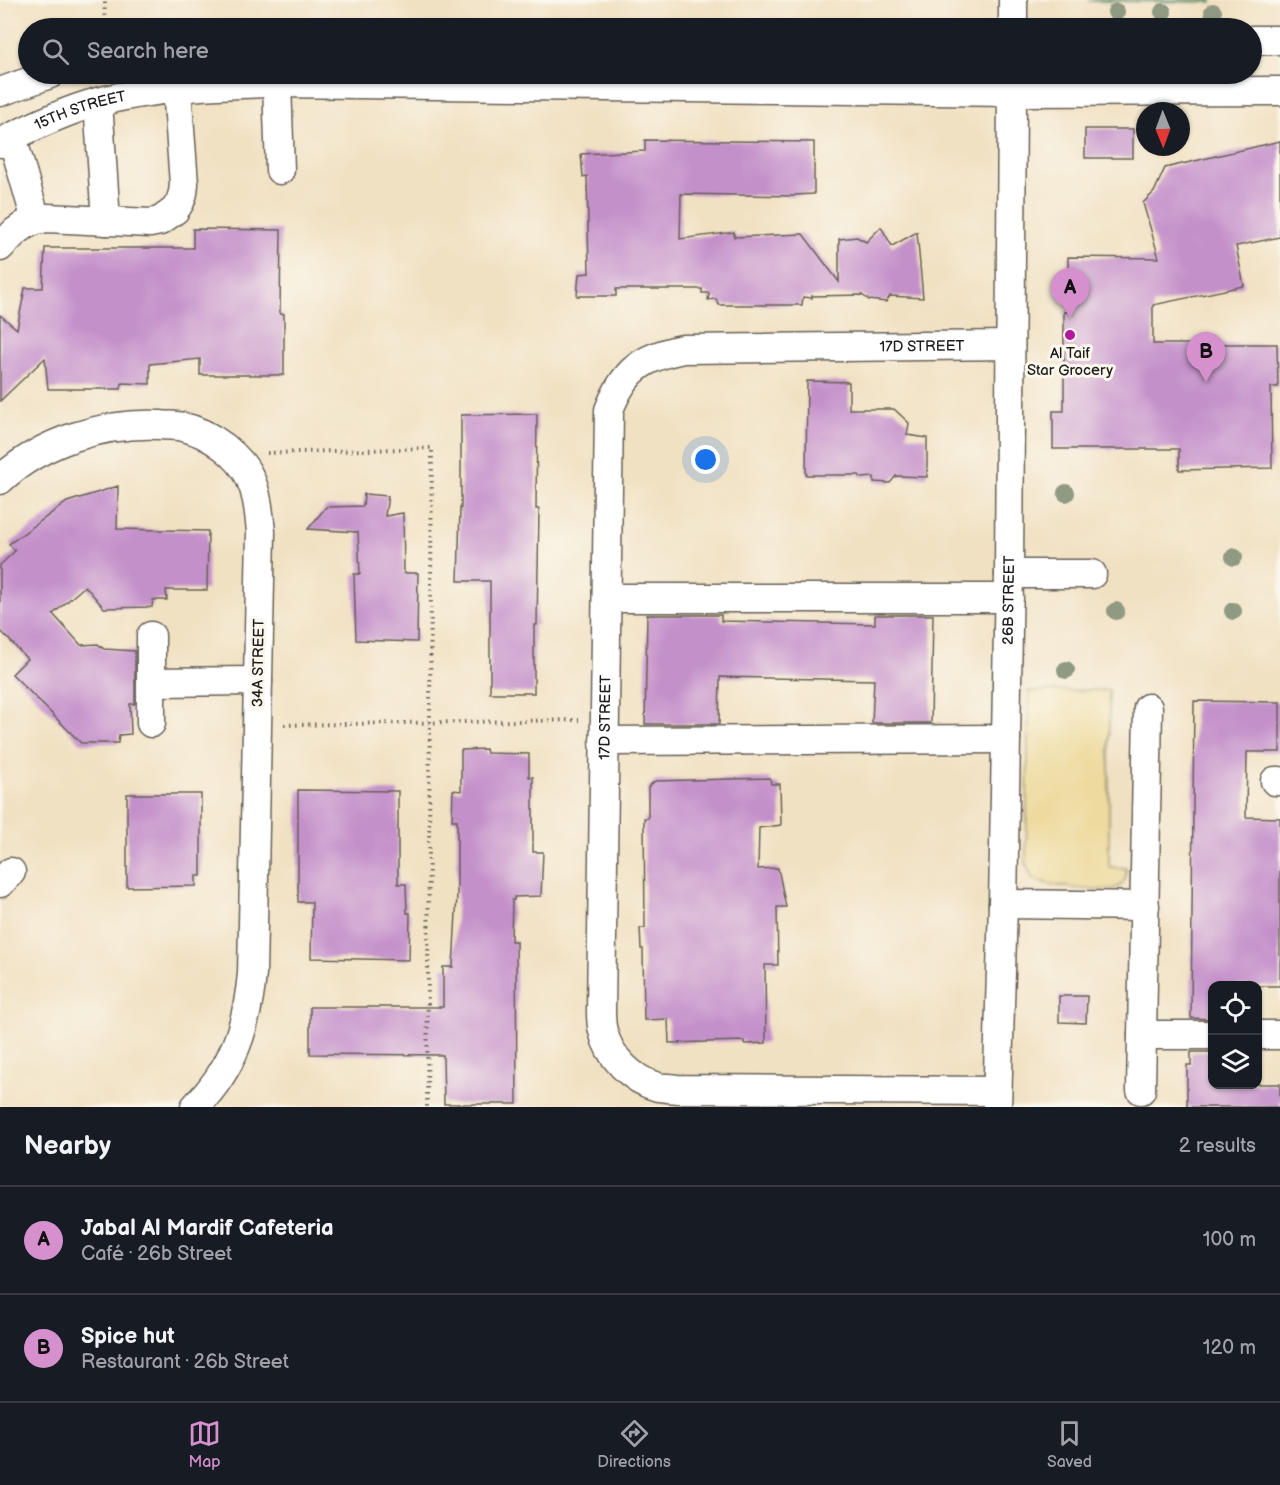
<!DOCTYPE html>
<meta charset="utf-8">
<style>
body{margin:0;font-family:"Balsamiq Sans",sans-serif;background:#242831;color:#f1f3f6}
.controls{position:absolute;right:18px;bottom:18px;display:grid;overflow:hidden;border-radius:12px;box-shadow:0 2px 4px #0004}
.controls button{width:54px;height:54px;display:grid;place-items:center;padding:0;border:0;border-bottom:2px solid #363941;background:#171b24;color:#f1f3f6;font:30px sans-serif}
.compass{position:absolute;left:1136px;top:102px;width:54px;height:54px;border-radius:50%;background:#171b24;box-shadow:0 2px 4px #0004;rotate:179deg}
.you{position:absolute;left:706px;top:460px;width:21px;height:21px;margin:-15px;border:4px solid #fff;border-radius:50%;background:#1a73e8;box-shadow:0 0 0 9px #1a73e833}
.badge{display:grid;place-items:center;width:39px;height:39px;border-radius:50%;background:#d690ce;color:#111;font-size:20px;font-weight:700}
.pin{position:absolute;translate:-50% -50px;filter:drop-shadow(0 2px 3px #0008)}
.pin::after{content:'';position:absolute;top:32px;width:21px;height:18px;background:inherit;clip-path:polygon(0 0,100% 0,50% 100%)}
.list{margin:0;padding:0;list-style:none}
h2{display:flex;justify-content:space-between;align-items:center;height:78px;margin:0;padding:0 24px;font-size:26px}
h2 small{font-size:20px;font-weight:400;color:#9ea1a6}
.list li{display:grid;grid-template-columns:39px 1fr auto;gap:18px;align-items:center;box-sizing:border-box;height:108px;padding:0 24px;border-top:2px solid #363941}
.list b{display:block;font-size:22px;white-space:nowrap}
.list p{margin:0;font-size:20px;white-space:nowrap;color:#9ea1a6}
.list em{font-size:20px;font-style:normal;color:#9ea1a6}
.icon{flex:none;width:33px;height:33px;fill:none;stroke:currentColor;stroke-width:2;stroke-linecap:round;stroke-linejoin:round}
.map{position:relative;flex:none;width:1280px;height:1107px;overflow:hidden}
.search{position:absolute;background:#171b24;box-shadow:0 2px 4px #0004;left:18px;right:18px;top:18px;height:66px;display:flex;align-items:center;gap:15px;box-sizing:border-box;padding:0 21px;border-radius:33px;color:#9ea1a6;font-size:22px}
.sheet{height:294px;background:#171b24}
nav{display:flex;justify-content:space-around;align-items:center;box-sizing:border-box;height:84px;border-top:2px solid #363941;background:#171b24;font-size:16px;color:#9ea1a6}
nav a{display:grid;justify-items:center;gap:3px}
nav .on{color:#d690ce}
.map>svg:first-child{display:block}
.green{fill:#86dfa4;stroke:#517e60;stroke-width:1.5}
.sand{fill:#eeda9e;stroke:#857b5d;stroke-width:1.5}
.building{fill:#c490ca}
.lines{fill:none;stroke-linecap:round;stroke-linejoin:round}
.minor-casing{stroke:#676156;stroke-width:31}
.path{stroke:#676156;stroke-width:4;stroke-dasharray:1.5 4.5;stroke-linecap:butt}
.minor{stroke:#fff;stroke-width:28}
.tree{fill:#909a82}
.poi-dot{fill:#b5179e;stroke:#fbf7ec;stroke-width:2}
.labels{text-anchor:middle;stroke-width:6;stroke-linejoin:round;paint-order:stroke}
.street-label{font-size:15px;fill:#1c1c1c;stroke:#fbf7ec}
.poi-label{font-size:15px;fill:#1c1c1c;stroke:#fbf7ec}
</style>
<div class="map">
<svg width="1280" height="1107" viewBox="0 0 1280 1107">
<rect width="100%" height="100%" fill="#fbf7ec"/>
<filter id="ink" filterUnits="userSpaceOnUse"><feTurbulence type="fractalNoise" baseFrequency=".0167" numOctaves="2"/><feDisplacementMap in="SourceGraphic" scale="12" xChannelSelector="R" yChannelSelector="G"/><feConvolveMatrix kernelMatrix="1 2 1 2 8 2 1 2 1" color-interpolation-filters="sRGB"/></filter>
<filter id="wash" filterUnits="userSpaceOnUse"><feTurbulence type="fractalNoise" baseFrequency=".008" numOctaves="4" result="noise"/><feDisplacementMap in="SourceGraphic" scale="24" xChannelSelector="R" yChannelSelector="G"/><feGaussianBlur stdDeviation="1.35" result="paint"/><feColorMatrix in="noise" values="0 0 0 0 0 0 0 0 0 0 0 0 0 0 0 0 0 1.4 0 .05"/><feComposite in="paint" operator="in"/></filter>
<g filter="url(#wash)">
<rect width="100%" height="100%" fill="#f1e1c3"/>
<!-- green -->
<path class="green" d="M1087,0H1212V2L1090,1Z"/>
<!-- sand -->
<path class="sand" d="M1109,690V867L1126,868C1126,875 1126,881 1121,885C1110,896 1047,885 1033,879L1026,864L1029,691Z"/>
<g id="blocks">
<!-- building -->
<path class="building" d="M1085,129H1133V158H1085Z
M645,140L814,142V194L795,195L794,196L681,194L680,239L734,232V237L803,234L839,282V239L857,237L866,242L881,227L892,246L917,232L923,298L890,296L886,302L869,300L862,295L812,296V298L803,297L802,305H719L716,299L708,300L709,293H702V289H616V296H577L579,274L589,273L587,176L583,177L581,154L645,151Z
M1280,141V237L1236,246L1244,286L1153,305V344H1277L1278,387H1271L1272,468L1179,470V449H1053V411H1064V312H1068V257L1159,258L1143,203L1154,192L1165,168Z
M193,229L281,230L280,314H284V375H200V359L150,364V384L122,383L121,389H48L45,358L0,401V315L17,329L25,288H43L45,248H193Z
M807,381L849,382V409H894L909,423L907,435L927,438V477L896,476L890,483L874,482V477L861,478L859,475H806Z
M537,414L536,509H539L537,625H534V693H490V581H458L460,508H461V415Z
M118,486L117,529L208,531L207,590H166L167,600H153L152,607L104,608L85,586L53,614L81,645L98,644L104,649L135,651V704H130L131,734L119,735L118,743H81L12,674L27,659L0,630V565L15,551L9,544L67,502Z
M364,494L388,496L385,516L403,513L404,573H418L417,642L356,640L354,574H360L358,532L308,529L326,507L363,506Z
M647,615H721V621L875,624V615H933L931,723H872L874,680L720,677L719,724H645Z
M1194,701L1280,702V752H1247L1246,817L1280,818V986H1212V1019L1191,1018Z
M486,749L487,753L529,754V777H533V852H543L541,896L514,897V900H512L511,941H516L517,1104H444L443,1055L310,1054V1007H443V967H453L457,895V820H452L453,790L461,791V750Z
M770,778L771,784H780L781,825L759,828L758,869L778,868L786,907H777L778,965H765L766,1043L744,1044V1041L669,1043L668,1019L644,1020L643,949H641L640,928H645L644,818H648V787L655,781Z
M298,790L398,791V884H406L407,913H410L409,960L311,958L312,902H298Z
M127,794H201V876H196V886L127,887Z
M1059,996H1087L1086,1023L1059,1022Z
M1212,1052V1084H1280V1107H1187V1065H1191V1052Z"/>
</g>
</g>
<g filter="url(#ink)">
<use href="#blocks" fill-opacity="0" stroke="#676156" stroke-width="1.5"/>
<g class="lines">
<!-- minor casing -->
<g class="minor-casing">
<g id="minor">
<path d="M1013,28V0"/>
<path d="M1252,40H1280"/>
<path d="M277,83L280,170"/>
<path d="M0,92L50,74"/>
<path d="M98,102L106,221"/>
<path d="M12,137L36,220"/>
<path id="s1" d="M0,143C31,127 64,111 98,102C156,87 218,84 277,83L1012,92L1280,91"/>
<path d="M0,247L15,232L25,225L36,220L47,218L150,223L160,221L175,210L180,202L183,193L184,184L177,88"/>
<path d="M0,480C42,441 104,422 161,425C168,426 176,425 183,427C198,430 212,438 224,447C234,455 245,466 250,478C258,496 259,513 261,532L252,974C247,1027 233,1069 195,1107"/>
<path d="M1009,574H1092"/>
<path d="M607,598H1009"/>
<path d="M151,636V723"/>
<path d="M151,682L258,681"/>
<path d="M604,741L1006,739"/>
<path d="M1275,781H1280"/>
<path d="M0,883L11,872"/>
<path d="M1003,904L1145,906"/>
<path d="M1142,1035H1212"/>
<path d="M1258,1035H1280"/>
<path d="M1141,1090L1148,708"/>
<path id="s2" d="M997,1091L677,1089C671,1088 664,1088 658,1087C632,1080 609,1057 603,1031C601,1024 601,1018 601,1011L609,410C624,371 642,357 683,349L1010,345"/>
<path id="s3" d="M997,1107L1003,904L1009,574L1012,92"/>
</g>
</g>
<!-- path -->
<path class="path" d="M104,28L105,0
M267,453L432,448L427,1107
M284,725L579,720"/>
<!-- minor -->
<use href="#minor" class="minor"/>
</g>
<!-- trees -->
<g class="tree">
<circle cx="1116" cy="12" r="9"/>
<circle cx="1163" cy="12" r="9"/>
<circle cx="1213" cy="12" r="9"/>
<circle cx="1066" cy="493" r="9"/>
<circle cx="1234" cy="557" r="9"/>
<circle cx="1116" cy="611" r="9"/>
<circle cx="1233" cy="611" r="9"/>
<circle cx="1066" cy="670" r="9"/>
</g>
</g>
<!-- markers -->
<circle class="poi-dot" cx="1070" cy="335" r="6"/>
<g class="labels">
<!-- street labels -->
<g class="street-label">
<text dy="5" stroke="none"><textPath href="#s1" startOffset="87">15TH STREET</textPath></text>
<text dy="5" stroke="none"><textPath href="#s2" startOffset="1383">17D STREET</textPath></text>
<text dy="5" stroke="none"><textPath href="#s3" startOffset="507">26B STREET</textPath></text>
<text transform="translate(258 663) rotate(-89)" y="5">34A STREET</text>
<text dy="5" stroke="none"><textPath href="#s2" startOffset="735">17D STREET</textPath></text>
</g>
<!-- poi labels -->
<g class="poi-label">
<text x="1070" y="358">Al Taif<tspan x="1070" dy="17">Star Grocery</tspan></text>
</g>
</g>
</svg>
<div class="controls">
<button><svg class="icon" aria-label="locate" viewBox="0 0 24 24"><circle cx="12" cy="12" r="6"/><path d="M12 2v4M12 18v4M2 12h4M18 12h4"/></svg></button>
<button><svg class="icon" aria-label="layers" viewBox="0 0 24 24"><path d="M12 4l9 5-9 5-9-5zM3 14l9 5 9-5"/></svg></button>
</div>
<svg class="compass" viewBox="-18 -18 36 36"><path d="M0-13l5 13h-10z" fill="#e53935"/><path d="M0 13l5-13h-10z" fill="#9ea1a6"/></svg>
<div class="you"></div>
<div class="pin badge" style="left:1070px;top:318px">A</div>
<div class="pin badge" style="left:1206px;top:382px">B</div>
<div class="search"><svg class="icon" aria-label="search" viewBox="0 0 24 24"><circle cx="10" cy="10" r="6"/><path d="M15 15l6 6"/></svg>Search here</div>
</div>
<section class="sheet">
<h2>Nearby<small>2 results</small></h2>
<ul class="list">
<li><span class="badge">A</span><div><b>Jabal Al Mardif Cafeteria</b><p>Café · 26b Street</p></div><em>100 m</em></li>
<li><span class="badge">B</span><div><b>Spice hut</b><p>Restaurant · 26b Street</p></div><em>120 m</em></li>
</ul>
</section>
<nav>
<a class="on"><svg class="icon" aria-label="map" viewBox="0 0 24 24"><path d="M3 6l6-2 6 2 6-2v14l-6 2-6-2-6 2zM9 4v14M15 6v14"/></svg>Map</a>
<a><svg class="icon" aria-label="directions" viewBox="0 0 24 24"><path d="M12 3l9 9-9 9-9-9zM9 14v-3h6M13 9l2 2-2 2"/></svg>Directions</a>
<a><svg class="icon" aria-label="saved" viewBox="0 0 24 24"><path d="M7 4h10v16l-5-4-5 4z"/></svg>Saved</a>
</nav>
